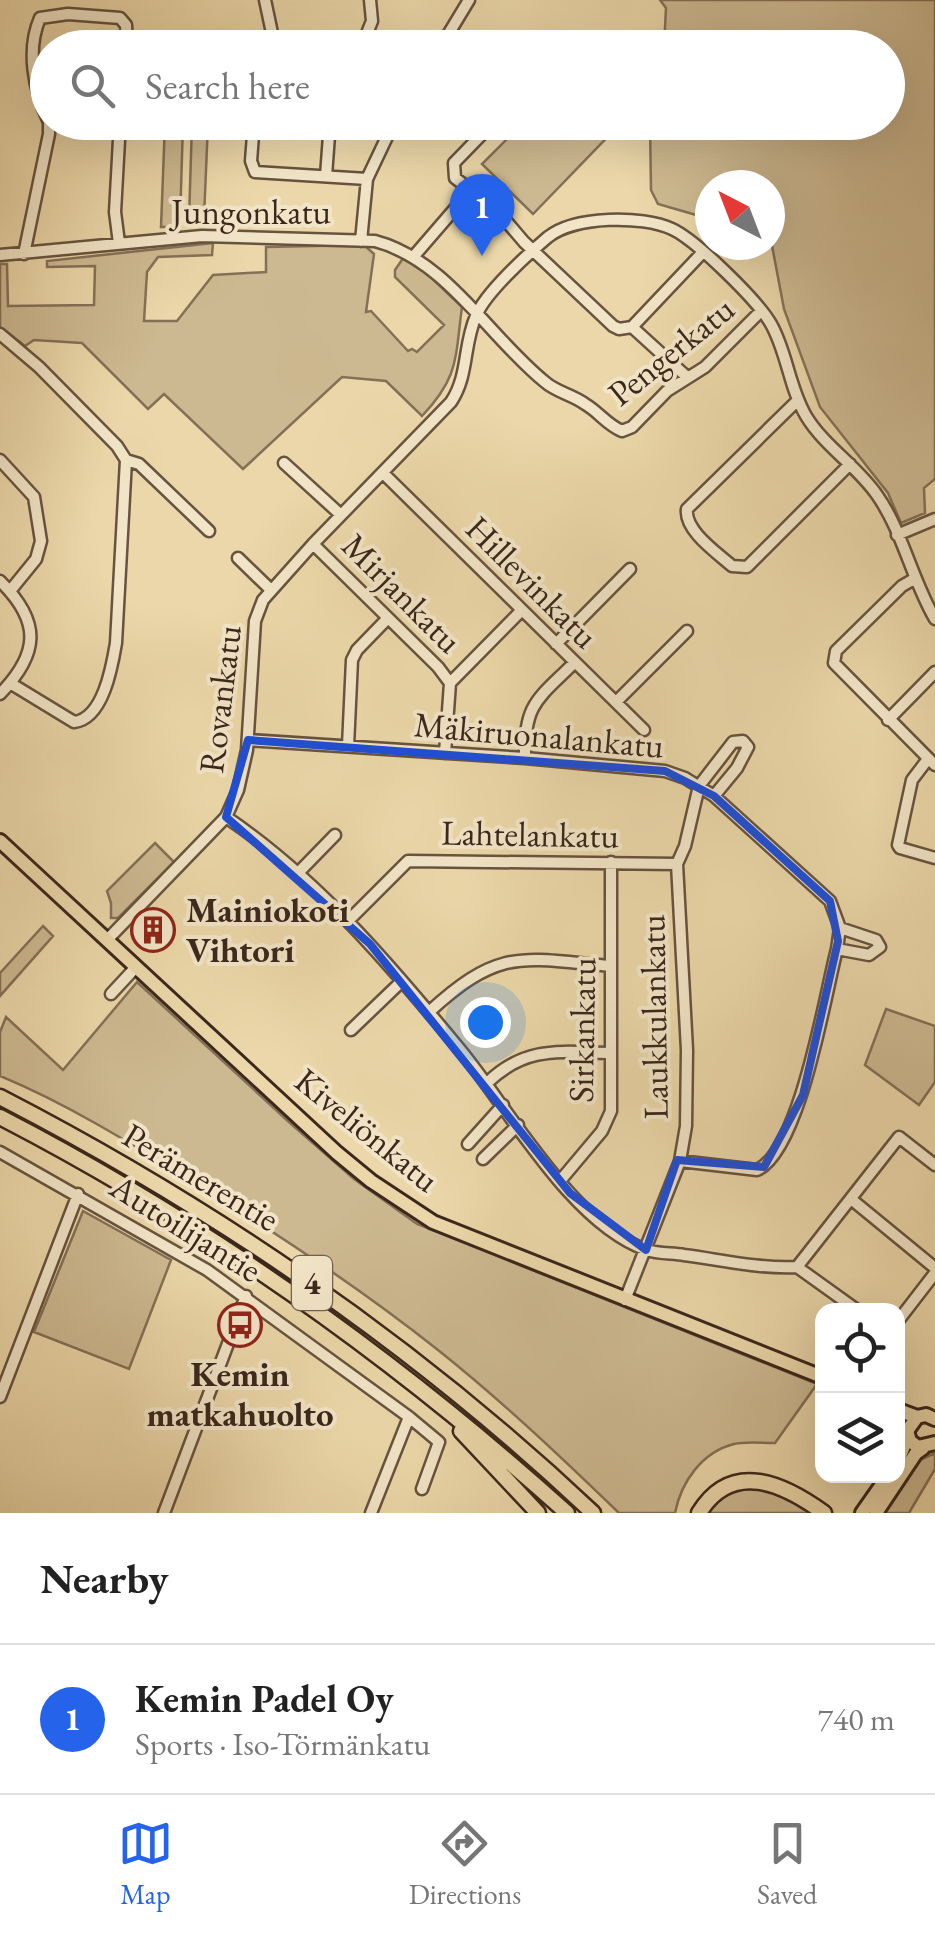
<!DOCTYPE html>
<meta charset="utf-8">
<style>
body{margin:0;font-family:"EB Garamond",serif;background:#f6f6f6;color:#222}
.controls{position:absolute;right:30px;bottom:30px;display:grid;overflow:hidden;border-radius:20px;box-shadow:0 10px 40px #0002}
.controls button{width:90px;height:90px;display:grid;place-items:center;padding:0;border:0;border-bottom:2px solid #e0e0e0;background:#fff;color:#222;font:50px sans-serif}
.compass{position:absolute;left:695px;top:170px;width:90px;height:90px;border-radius:50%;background:#fff;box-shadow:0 10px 40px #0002;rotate:318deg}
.you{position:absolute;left:485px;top:1022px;width:35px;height:35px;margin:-25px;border:8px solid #fff;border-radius:50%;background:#1a73e8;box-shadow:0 0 0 15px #1a73e833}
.badge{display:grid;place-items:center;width:65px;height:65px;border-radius:50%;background:#2563eb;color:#fff;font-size:32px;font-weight:700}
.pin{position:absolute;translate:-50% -82px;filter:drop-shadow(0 2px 5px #0008)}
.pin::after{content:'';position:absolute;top:52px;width:35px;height:30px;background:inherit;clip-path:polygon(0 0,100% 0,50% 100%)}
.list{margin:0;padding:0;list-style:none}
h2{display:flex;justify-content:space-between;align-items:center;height:130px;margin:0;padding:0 40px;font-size:42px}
h2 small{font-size:32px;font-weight:400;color:#767676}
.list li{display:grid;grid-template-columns:65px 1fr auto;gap:30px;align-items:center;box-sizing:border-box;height:150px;padding:0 40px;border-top:2px solid #e0e0e0}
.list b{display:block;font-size:38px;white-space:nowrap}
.list p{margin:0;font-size:32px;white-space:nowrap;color:#767676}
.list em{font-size:32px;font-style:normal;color:#767676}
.icon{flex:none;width:55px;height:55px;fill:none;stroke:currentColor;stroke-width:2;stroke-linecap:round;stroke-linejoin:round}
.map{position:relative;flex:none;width:935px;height:1513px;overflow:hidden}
.search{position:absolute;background:#fff;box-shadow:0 10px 40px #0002;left:30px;right:30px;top:30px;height:110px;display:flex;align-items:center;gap:25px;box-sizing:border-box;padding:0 35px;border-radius:55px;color:#767676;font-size:38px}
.sheet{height:280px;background:#fff}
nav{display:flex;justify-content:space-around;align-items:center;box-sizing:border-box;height:140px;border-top:2px solid #e0e0e0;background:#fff;font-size:28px;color:#767676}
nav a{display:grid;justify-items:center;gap:5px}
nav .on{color:#2563eb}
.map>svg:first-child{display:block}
.green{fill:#cdb991;stroke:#847056;stroke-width:2.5}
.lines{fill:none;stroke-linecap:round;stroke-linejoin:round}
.minor-casing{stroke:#67533f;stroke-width:15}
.major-casing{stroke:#3b271c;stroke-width:18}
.highway-casing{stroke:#3b271c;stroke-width:19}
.minor{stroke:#f2e5c7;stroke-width:10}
.major{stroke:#ebd7a9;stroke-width:12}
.highway{stroke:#ebd7a9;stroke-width:14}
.marked{fill:none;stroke:#1d4ed8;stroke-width:8;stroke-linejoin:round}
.labels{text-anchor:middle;stroke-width:8;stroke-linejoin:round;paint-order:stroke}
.shield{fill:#f2e5c7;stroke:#72604f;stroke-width:2.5}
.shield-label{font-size:32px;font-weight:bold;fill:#3b271c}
.street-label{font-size:35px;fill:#3b271c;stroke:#f2e5c7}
.poi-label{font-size:35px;font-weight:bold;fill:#3b271c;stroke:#f2e5c7;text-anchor:start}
</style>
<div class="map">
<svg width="935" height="1513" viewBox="0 0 935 1513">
<rect width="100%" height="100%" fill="#ebd7a9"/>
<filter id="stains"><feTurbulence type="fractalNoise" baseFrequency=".002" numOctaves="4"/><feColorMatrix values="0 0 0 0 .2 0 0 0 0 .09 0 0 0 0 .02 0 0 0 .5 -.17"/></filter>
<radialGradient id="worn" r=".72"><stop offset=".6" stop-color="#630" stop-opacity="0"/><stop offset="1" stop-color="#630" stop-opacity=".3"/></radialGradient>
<!-- green -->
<path class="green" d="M660,0H935V479L924,488L925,513L901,523L888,493L820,407L784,309L770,235V185H710V219L658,204L651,190L650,123L888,122V48L664,47L666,8Z
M617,122L619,125L533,214L482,164L523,123Z
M165,123H183L180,222L176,227H161Z
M192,123H208L204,218L193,223L189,220Z
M213,243L212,255L158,257L147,272L144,321H177L213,275L266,272V247L364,245L374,254L366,312L371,311L408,351L412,349L417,352L444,325L395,277V270L404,257L419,266L462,307C455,359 459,377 422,416L386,381L342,377L243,469L164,394L148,409L82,343L34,340L25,346L0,327V264H7L8,306L94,305L95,266L47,267V261Z
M155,843L174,862L118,918H111V903L107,891Z
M43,926L53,936L0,996V973Z
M137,982L290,1123L354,1179L417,1224L817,1384L775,1443C762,1443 746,1441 734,1444C702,1452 681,1482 675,1513H619C561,1457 502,1401 438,1350C360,1288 272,1230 187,1178C127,1141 65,1103 0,1076V1032L6,1017L63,1070Z
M886,1009L935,1026V1082L919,1105L865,1065Z
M83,1211L171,1260L129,1369L34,1332Z
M935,1453V1469L909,1513H883L920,1460Z
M739,1488H770L816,1513H705L718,1497Z"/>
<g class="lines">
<!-- minor casing -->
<g class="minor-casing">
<path id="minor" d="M265,0L272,33L270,48
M361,48L372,21L370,0
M440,48L469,0
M48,120C34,90 26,50 40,18L68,14L120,18L126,25L127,48
M254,122L251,161L255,172L367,179
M479,122L487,129L454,163L455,178L495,208L524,242L613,326L619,329L632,327L687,377
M326,176L330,122
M361,241L367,179L394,122
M119,243L115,212L120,122
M24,254L49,134V122
M0,255L202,236L375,241C447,260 489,337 545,382C556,392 573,395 585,404C599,412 607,425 622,431L632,427L667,391L705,367L761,311
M414,256L471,190
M632,327L703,252
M0,334L39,367L117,446L126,460L116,643C112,667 103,719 74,722L10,683
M798,400L687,509C684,530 716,552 732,566L747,567L850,464
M0,460L34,497L41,541L36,559L10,591
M126,460L139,464L209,531
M284,463L341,515
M383,473L644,730
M897,535L935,519
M313,544L438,667L450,683
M238,558L270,589
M914,579L902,586L836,651L834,663L935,765
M0,581C42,622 39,654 0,694
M556,644L630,569
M616,702L687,631
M888,720L935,672
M248,740L525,758L665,771L685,778L714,796L830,901L840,928L837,949C825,995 800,1151 757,1170L680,1161
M348,746L352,660L357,650L388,618
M445,753L450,683L522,610
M525,758C524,703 538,699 575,662
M928,759L912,780L898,845L900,848L935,858
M226,817C318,879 392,967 462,1052C510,1111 573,1225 647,1250C658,1254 672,1253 684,1255C722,1260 760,1269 797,1267
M297,874L335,835
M348,921L408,861L677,864
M107,940L226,817L238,790L247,750L255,621L263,600L313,544L451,402C469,375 463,345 476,316C485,293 528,254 548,237C574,216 642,215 672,229C696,240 758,301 771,324C787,352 789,387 806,416C824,446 857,466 877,495C903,532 912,580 935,619
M837,949L869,955L880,947L876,940L840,928
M111,994L136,967
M429,1012C500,947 521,958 611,966
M351,1030L401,982
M487,1083C526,1045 561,1052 611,1053
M468,1144L503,1105
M0,1152L207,1270L409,1417L439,1442L422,1489
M483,1159L518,1125
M560,1181L602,1131L611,1111V862
M851,1199L935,1268
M797,1267L899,1137L935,1165
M797,1267L857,1310
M625,1300L680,1161L686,1126L687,1050L677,864L685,846L699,786L733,742L743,741L748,747L737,768L714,796
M898,1321L935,1273
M0,1397L78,1194
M164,1513L246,1296
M371,1513L409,1417"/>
</g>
<!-- major casing -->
<g class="major-casing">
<path id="major" d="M0,841L337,1153L371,1181L433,1222L822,1377
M898,1410L917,1417
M935,1419L926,1415L917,1417L907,1431L910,1441L918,1447L935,1443
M898,1461L908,1436
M862,1513L888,1476
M876,1513L916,1453L923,1448"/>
</g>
<!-- highway casing -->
<g class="highway-casing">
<path id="highway" d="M0,1097C217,1209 415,1345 593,1513
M0,1117C207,1224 394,1357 567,1513
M461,1431L538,1513
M699,1513C732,1459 784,1484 824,1513"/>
</g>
<!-- minor -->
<use href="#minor" class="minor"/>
<!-- major -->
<use href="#major" class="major"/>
<!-- highway -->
<use href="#highway" class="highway"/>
</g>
<!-- marked area -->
<path class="marked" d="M248,740L665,771L714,796L830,901L838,941L803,1095L764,1167L677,1160L646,1250L570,1193L370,944L226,817Z"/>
<!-- icons -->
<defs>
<g id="building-ring" transform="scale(2.25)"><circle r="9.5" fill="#f2e5c7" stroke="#8f2418" stroke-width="1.5"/><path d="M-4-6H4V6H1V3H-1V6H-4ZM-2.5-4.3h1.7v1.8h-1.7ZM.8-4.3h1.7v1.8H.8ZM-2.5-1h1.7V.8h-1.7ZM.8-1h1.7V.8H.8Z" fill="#8f2418"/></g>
<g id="bus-ring" transform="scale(2.25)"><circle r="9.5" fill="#f2e5c7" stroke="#8f2418" stroke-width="1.5"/><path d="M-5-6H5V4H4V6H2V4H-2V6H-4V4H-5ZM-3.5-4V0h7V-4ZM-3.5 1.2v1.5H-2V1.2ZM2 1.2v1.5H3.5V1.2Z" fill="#8f2418"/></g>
</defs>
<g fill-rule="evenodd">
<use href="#building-ring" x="153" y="930"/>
<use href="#bus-ring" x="240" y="1325"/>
</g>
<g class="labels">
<!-- shield labels -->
<rect class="shield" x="292" y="1256" width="40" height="54" rx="8"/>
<g class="shield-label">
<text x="312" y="1294">4</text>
</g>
<!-- street labels -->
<g class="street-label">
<text x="251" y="224">Jungonkatu</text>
<text transform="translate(671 351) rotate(-39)" y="12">Pengerkatu</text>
<text transform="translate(532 582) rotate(45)" y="12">Hillevinkatu</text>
<text transform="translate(402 593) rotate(45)" y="12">Mirjankatu</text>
<text transform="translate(220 699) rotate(-83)" y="12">Rovankatu</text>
<text transform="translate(539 735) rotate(5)" y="12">Mäkiruonalankatu</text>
<text transform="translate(530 834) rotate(1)" y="12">Lahtelankatu</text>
<text transform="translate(654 1017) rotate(-91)" y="12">Laukkulankatu</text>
<text transform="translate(582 1030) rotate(-89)" y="12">Sirkankatu</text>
<text transform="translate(367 1130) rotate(39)" y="12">Kiveliönkatu</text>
<text transform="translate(201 1177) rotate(31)" y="12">Perämerentie</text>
<text transform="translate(186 1228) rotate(32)" y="12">Autoilijantie</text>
</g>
<!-- poi labels -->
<g class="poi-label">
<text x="186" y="922">Mainiokoti<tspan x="186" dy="40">Vihtori</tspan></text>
<text x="240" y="1386" text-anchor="middle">Kemin<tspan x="240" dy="40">matkahuolto</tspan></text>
</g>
</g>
<rect width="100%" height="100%" filter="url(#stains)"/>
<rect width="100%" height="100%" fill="url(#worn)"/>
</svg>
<div class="controls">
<button><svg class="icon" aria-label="locate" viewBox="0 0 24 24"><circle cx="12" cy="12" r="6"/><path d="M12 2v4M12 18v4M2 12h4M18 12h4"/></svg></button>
<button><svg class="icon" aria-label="layers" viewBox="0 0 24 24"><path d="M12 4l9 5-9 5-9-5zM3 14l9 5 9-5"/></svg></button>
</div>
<svg class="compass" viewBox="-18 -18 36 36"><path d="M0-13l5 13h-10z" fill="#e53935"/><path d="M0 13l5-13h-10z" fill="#767676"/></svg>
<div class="you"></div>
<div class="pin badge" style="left:482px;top:256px">1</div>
<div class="search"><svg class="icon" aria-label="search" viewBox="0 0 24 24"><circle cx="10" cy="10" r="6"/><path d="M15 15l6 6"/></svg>Search here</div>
</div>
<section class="sheet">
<h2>Nearby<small></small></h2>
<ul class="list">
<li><span class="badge">1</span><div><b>Kemin Padel Oy</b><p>Sports · Iso-Törmänkatu</p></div><em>740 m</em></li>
</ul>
</section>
<nav>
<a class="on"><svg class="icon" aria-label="map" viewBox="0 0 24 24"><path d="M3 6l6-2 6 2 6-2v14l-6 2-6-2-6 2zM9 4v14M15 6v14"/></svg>Map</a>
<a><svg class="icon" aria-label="directions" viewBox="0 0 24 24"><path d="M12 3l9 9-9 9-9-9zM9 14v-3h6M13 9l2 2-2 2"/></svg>Directions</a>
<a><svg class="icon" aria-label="saved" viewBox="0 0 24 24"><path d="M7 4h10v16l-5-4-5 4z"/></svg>Saved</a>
</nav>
